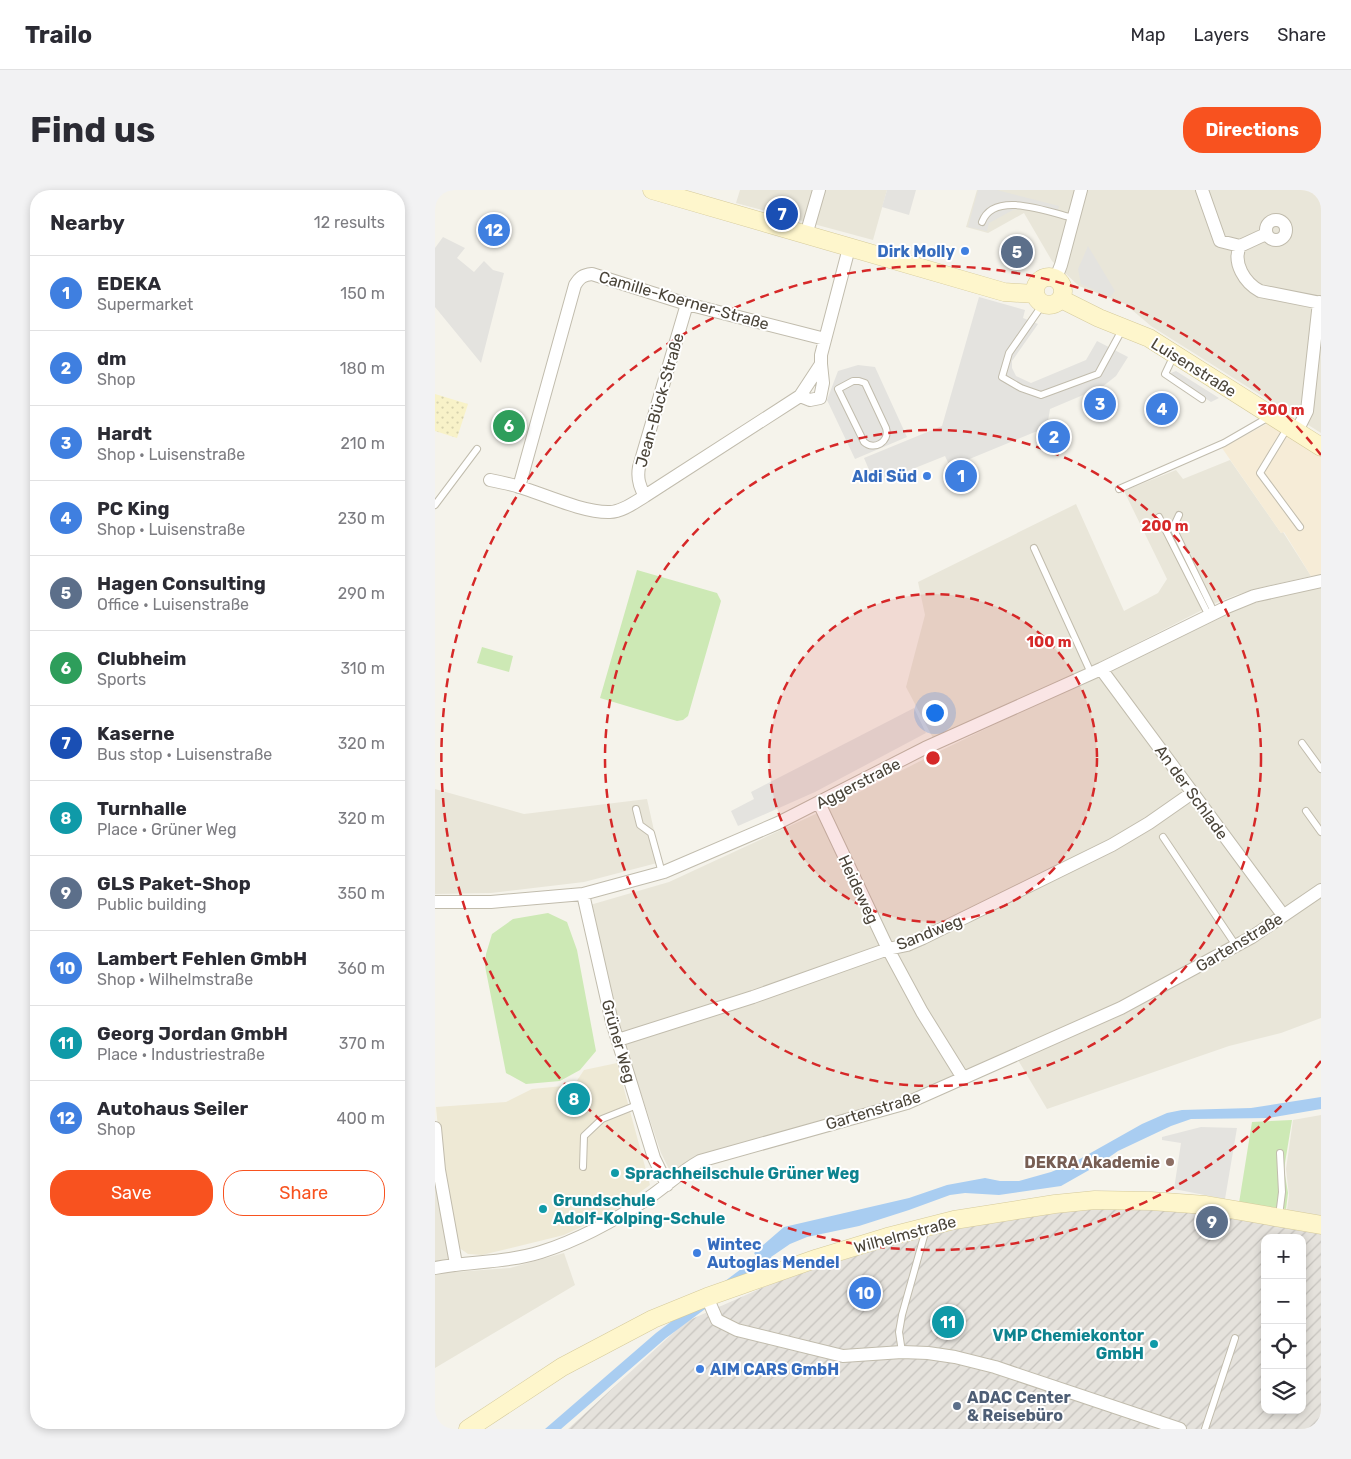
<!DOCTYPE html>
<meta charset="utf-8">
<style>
body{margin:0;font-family:Rubik,sans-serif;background:#f2f2f3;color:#2b2b33}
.controls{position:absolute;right:15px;bottom:15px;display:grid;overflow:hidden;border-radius:10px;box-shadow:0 2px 8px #0003}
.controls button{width:45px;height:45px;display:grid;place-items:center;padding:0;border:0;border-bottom:1px solid #e1e1e2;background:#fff;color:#2b2b33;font:25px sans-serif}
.you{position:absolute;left:499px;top:522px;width:18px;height:18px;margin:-12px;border:4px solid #fff;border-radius:50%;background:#1a73e8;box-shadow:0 0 0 8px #1a73e833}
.badge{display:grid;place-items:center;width:32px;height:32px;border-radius:50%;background:#f8521f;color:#fff;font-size:16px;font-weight:700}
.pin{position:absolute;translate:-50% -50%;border:2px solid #fff;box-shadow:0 1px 5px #0006}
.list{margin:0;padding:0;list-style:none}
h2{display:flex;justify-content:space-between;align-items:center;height:65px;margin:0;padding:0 20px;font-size:21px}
h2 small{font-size:16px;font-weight:400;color:#7c7c81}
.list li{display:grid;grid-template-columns:32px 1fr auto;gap:15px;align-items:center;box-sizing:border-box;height:75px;padding:0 20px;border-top:1px solid #e1e1e2}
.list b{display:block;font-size:19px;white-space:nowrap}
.list p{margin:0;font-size:16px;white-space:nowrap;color:#7c7c81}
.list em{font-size:16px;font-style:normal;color:#7c7c81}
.actions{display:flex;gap:10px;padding:15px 20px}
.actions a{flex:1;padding:11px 0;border:1px solid #f8521f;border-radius:20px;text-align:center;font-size:18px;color:#f8521f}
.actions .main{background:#f8521f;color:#fff}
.icon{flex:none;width:28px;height:28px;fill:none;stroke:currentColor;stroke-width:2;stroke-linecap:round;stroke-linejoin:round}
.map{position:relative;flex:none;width:886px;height:1239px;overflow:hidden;border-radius:20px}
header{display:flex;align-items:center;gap:30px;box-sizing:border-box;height:70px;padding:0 25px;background:#fff;border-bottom:1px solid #e1e1e2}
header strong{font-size:24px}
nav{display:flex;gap:28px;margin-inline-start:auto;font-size:18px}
.intro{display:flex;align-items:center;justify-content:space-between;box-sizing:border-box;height:120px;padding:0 30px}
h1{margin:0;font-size:35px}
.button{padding:12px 22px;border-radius:20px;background:#f8521f;color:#fff;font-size:18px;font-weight:700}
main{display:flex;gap:30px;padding:0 30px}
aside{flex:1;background:#fff;border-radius:20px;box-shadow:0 2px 8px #0003}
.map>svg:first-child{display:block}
.residential{fill:#e9e6d9}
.commercial{fill:#f6ecd7}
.industrial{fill:url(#industrial-furrows);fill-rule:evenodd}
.education{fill:#eee9d5}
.green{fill:#cde9b5}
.sand{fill:url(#sand-dots)}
.parking{fill:#e4e3df}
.water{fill:#a9cdf1}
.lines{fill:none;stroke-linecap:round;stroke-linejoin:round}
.service-casing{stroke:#c1bcad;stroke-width:8}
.minor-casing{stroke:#c1bcad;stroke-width:14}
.secondary-casing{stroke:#d5ca9b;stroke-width:19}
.service{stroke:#fff;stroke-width:6}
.minor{stroke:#fff;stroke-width:12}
.secondary{stroke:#fef6cc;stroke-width:18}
.ring{fill:none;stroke:#d62828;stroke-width:2.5;stroke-dasharray:9 6}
.shop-dot{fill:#3f7fe0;stroke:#fff;stroke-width:2}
.education-dot{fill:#8d6e63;stroke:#fff;stroke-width:2}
.culture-dot{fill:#0f9aa8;stroke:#fff;stroke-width:2}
.service-dot{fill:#5c6f8a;stroke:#fff;stroke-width:2}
.labels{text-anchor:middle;stroke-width:4;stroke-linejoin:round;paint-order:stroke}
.shop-label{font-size:16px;font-weight:bold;fill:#366cbe;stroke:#fff;text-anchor:end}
.street-label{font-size:16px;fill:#4a4439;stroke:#fff}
.education-label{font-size:16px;font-weight:bold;fill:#785e54;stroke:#fff;text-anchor:end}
.culture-label{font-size:16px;font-weight:bold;fill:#0d838f;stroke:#fff;text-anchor:start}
.service-label{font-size:16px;font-weight:bold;fill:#4e5e75;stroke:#fff;text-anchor:start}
.centre{fill:#d62828;stroke:#fff;stroke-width:2.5}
.ring-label{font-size:15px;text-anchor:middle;font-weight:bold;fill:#d62828;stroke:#fff;stroke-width:4;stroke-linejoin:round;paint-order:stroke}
</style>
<header>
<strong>Trailo</strong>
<nav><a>Map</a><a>Layers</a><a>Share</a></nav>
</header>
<div class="intro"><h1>Find us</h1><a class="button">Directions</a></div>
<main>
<aside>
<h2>Nearby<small>12 results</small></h2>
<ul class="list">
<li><span class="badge" style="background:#3f7fe0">1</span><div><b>EDEKA</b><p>Supermarket</p></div><em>150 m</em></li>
<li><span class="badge" style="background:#3f7fe0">2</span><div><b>dm</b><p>Shop</p></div><em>180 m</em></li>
<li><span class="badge" style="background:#3f7fe0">3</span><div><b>Hardt</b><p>Shop · Luisenstraße</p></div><em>210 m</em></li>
<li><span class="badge" style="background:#3f7fe0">4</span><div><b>PC King</b><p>Shop · Luisenstraße</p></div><em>230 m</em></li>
<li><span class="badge" style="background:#5c6f8a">5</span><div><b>Hagen Consulting</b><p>Office · Luisenstraße</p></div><em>290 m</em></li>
<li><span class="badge" style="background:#2e9e5b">6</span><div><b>Clubheim</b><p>Sports</p></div><em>310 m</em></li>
<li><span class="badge" style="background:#1a4fb4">7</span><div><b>Kaserne</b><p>Bus stop · Luisenstraße</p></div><em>320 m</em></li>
<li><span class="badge" style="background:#0f9aa8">8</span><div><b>Turnhalle</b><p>Place · Grüner Weg</p></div><em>320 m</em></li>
<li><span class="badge" style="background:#5c6f8a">9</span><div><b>GLS Paket-Shop</b><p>Public building</p></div><em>350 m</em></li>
<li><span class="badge" style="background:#3f7fe0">10</span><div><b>Lambert Fehlen GmbH</b><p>Shop · Wilhelmstraße</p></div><em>360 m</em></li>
<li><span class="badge" style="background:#0f9aa8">11</span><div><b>Georg Jordan GmbH</b><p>Place · Industriestraße</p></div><em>370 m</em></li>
<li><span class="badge" style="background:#3f7fe0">12</span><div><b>Autohaus Seiler</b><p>Shop</p></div><em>400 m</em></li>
</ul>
<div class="actions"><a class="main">Save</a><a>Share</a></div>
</aside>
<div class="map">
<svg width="886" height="1239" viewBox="0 0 886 1239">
<defs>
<pattern id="industrial-furrows" width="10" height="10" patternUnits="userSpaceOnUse" patternTransform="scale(1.25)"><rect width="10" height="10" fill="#e5e2dc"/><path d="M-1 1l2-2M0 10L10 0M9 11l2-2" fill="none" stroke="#c6c3be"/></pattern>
<pattern id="sand-dots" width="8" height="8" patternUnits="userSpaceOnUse" patternTransform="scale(1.25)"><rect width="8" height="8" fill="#f8f2c8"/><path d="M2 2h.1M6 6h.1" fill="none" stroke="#d6d1ad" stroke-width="1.8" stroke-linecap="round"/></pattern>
</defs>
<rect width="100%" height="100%" fill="#f5f3eb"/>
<!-- residential -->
<path class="residential" d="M305,0H452L438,50L301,13Z
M542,0H886V243L716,136L690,114L644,96L617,71L589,23L553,43L531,37Z
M795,270L846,343L848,342L876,386L828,397L801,405L781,413L661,474L498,548L471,497L490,425L483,392L641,314L689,421L723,403L732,389L689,301L741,280L748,289Z
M886,396V828L846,843L794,856L612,919L583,870L237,985L226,963L181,829L155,715L234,692L387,621L507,560L799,419L871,398Z
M0,599L89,624L212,609L226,672L149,692L56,703L0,704Z
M886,925V1026L852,1020L854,1005L851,979L858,930Z
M0,971L20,1082L75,1078L129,1063L140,1095L0,1178Z"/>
<!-- commercial -->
<path class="commercial" d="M835,232L886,267V385L876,386L849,342L846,343L787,258Z"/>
<!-- industrial -->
<path class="industrial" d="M667,1014L760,1023L886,1040V1239H133L250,1132L354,1086L451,1051L515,1037ZM830,1048H867V1220H830Z"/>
<!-- education -->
<path class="education" d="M182,873L215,995L176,1023L129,1045L47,1065L33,1064L23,1057L7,979L1,917L71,912L97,899L139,895L149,880Z"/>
<!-- green -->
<path class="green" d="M202,380L282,403L286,411L253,526L248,530L242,531L165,508Z
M47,457L78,466L74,482L42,473Z
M113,723L132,732L142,760L161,861L145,880L125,891L91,894L71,883L50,776L51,764L57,744L78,729Z
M857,930L849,979L853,1003L851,1019L804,1013L817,932Z"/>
<!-- sand -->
<path class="sand" d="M0,204L33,214L22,248L0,241Z"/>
<!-- parking -->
<path class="parking" d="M452,0H481L474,25L447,17Z
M543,0H562L624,16L621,27L587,18L578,20L554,33L552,41L533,37Z
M8,47L30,58L22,68L39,82L49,71L58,80L69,83L46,173L0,117V58Z
M653,56L680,101L675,107L646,94L643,79Z
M544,107L590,120L588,128L603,134L577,171V178L581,186L596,193L651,170L662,151L693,167L681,186L667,197L615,219L612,237L515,277L510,266L440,294L429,268L507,236Z
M423,175L440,177L472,247L420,269L392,210L403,181Z
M741,181L784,208L776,212L733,184Z
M479,518L491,543L380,602L303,636L296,621L319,609L316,602Z
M766,937L802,938L790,1009L739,999L746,953L727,950V947Z"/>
<!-- water -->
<path class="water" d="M886,907V919L834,928L756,929L736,936L683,961L663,975L626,996L564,1005L530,1003L515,1005L474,1020L424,1036L372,1047L355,1054L336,1067L341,1075H339L336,1071L328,1076L231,1148L126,1239H110L221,1143L322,1067L319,1063L349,1037L474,1008L512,995L550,988L565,991H584L616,982L636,974L707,934L732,923L747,920L816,918Z"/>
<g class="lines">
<!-- service casing -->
<g class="service-casing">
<path id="service" d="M547,32C559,0 614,22 638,28
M608,114L574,163L567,187L586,198L606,205L663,184L688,138
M739,165L730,184L767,209
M418,191H424L430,193L451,238C455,252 439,261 429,252L403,199Z
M853,237L825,283L865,337
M684,299L789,253L834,227
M0,315L42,259
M744,325L738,338L780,424
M724,327L774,426
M599,358L656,483
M867,553L886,579
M201,619L205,635L216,643L227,683
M871,621L886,642
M728,647L802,757
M148,977L149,946L167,929L202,915
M844,1026L847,1002L845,963
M467,1162L464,1142L467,1125L491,1039
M770,1239L800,1148"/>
</g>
<!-- minor casing -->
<g class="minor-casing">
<path id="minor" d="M767,0L785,51L805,56
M831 40a10 10 0 1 1 20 0a10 10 0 1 1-20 0Z
M831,44L805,56C797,73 810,93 825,101L886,113
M371,45L384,0
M621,88L626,75L646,0
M365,206L375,210L385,208L388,193L386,174V165L414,58
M862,241L872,221L884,112
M55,290C65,292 75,294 85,297C110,305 150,323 175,322C187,322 200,312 210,306L365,206L386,174
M84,297L140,95C145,87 148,85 157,84L252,114L390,149
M210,306C204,296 202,288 204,277L252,114
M666,479L848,725
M384,613L453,759L487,822L528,888
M148,704L177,832L219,968L232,995
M0,712H56L148,704L229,682L343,633L490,558L666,479L792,417L819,406L886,391
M183,850L318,807L453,759L472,755L488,748L677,655L714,633L757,603
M0,938L4,980L21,1074
M0,1078C35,1071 71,1073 106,1062C144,1050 182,1029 215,1007C232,995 247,981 265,971L472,913L686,818L817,747L886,700
M272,1107L282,1130L302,1140L408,1166L467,1162L493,1163L520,1167L560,1177L745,1239"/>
</g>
<!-- secondary casing -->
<g class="secondary-casing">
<path id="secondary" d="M217,0L569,102L600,104
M600 101a14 14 0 1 1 28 0a14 14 0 1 1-28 0Z
M626,109L664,128L714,148L886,257
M33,1239L127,1177L218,1129L272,1107L383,1068L452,1047L519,1030L620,1014L660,1010L716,1011L771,1015L886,1035"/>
</g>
<!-- service -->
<use href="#service" class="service"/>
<!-- minor -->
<use href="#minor" class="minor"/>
<!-- secondary -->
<use href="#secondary" class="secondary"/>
</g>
<!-- distance rings -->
<circle cx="498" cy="568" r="164" fill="#d62828" fill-opacity=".12"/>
<g class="ring">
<circle cx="498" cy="568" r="164"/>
<circle cx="498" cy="568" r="328"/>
<path d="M886 871A492 492 0 1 1 886 265"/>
</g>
<!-- markers -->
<g class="shop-dot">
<circle cx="530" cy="61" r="5"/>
<circle cx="492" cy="286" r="5"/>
<circle cx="262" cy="1063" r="5"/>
<circle cx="265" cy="1179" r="5"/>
</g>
<circle class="education-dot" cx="735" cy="972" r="5"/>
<g class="culture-dot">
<circle cx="180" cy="983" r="5"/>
<circle cx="108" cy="1019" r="5"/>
<circle cx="719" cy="1154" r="5"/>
</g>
<circle class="service-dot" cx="522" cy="1216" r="5"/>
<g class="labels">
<!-- shop labels -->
<g class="shop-label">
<text x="520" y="67">Dirk Molly</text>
<text x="482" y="292">Aldi Süd</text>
<text x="272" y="1060" text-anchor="start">Wintec<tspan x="272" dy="18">Autoglas Mendel</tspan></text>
<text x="275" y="1185" text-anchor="start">AIM CARS GmbH</text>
</g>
<!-- street labels -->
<g class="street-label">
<text transform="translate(249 110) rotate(16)" y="6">Camille-Koerner-Straße</text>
<text transform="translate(759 177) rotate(32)" y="6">Luisenstraße</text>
<text transform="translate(224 210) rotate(-74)" y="6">Jean-Bück-Straße</text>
<text transform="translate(423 593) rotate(-27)" y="6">Aggerstraße</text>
<text transform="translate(757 602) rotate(54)" y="6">An der Schlade</text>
<text transform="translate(424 699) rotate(65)" y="6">Heideweg</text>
<text transform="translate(494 742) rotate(-22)" y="6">Sandweg</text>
<text transform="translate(804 752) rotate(-31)" y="6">Gartenstraße</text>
<text transform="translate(184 851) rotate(74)" y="6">Grüner Weg</text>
<text transform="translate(438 920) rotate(-17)" y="6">Gartenstraße</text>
<text transform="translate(470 1044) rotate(-15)" y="6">Wilhelmstraße</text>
</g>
<!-- education labels -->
<g class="education-label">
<text x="725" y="978">DEKRA Akademie</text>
</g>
<!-- culture labels -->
<g class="culture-label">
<text x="190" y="989">Sprachheilschule Grüner Weg</text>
<text x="118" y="1016">Grundschule<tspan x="118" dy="18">Adolf-Kolping-Schule</tspan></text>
<text x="709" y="1151" text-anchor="end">VMP Chemiekontor<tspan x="709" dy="18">GmbH</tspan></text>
</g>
<!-- service labels -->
<g class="service-label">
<text x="532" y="1213">ADAC Center<tspan x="532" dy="18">&amp; Reisebüro</tspan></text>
</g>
</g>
<circle cx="498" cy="568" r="8" class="centre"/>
<g class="ring-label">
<text x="846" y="225">300 m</text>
<text x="730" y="341">200 m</text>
<text x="614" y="457">100 m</text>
</g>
</svg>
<div class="controls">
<button>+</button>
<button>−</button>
<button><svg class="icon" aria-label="locate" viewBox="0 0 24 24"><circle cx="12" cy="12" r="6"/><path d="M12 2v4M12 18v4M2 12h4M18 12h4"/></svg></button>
<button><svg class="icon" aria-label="layers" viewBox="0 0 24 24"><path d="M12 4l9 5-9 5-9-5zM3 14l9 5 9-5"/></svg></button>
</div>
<div class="you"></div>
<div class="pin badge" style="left:526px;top:286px;background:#3f7fe0">1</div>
<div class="pin badge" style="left:619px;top:247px;background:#3f7fe0">2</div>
<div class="pin badge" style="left:665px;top:214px;background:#3f7fe0">3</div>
<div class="pin badge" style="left:727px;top:219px;background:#3f7fe0">4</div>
<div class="pin badge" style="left:582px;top:62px;background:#5c6f8a">5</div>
<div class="pin badge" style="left:74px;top:236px;background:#2e9e5b">6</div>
<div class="pin badge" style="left:347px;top:24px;background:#1a4fb4">7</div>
<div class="pin badge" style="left:139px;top:909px;background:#0f9aa8">8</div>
<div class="pin badge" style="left:777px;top:1032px;background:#5c6f8a">9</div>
<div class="pin badge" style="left:430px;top:1103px;background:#3f7fe0">10</div>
<div class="pin badge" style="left:513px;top:1132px;background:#0f9aa8">11</div>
<div class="pin badge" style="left:59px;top:40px;background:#3f7fe0">12</div>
</div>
</main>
